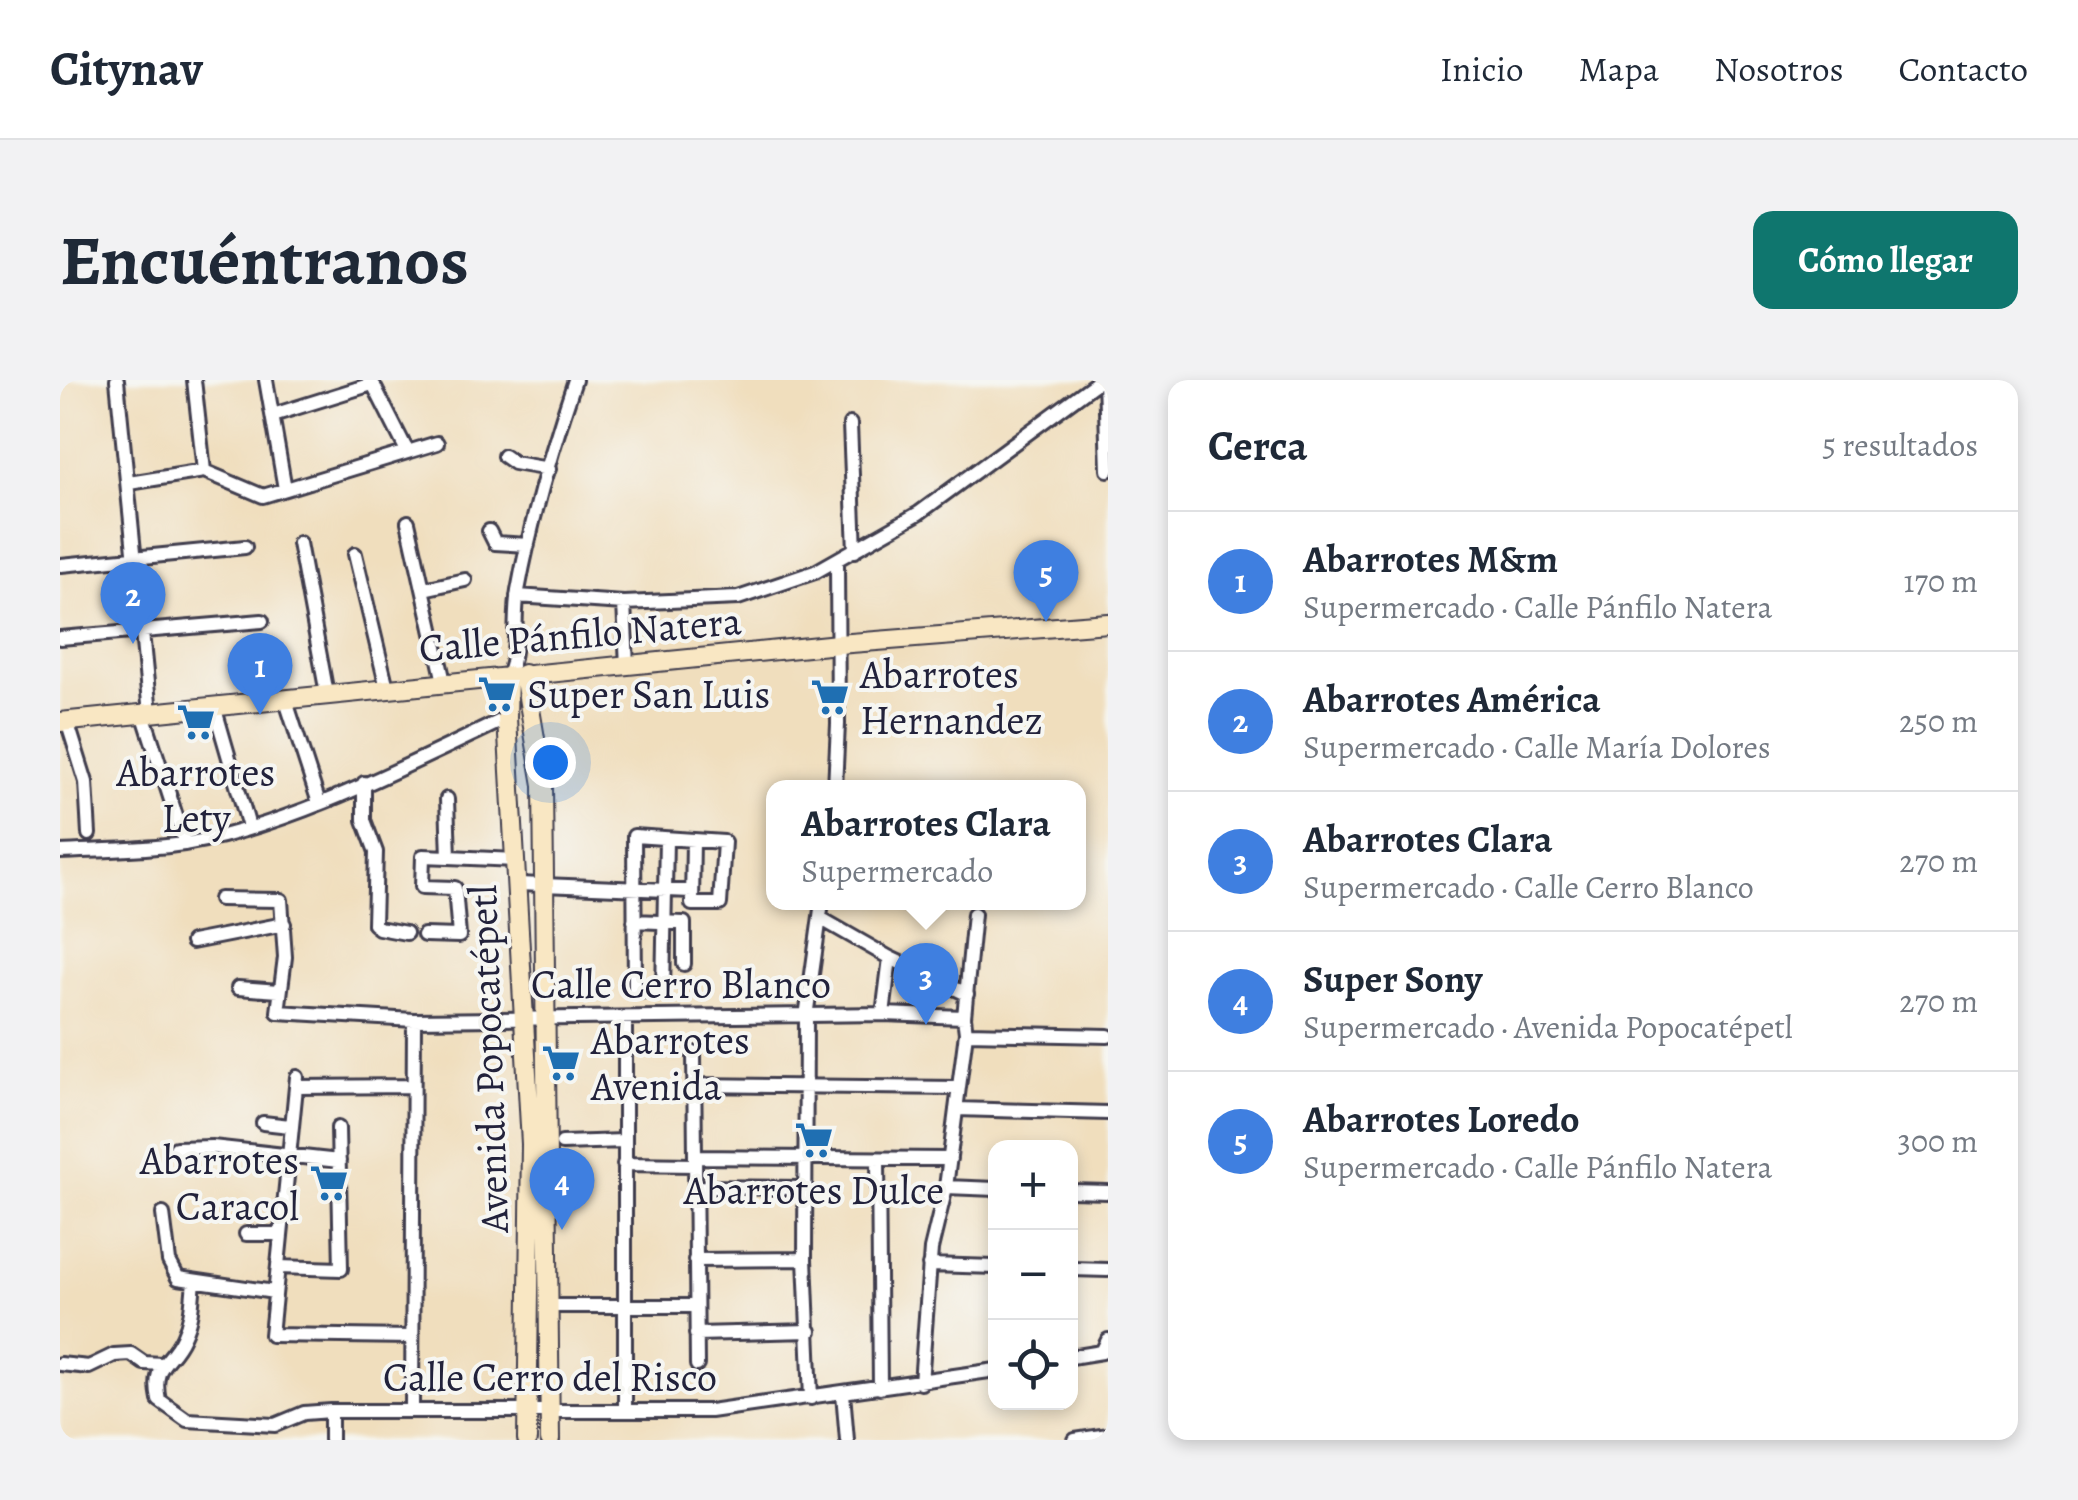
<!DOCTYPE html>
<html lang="es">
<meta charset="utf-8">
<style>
body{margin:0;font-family:Alegreya,serif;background:#f2f2f3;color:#1f2937}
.controls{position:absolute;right:30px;bottom:30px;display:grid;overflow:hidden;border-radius:20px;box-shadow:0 5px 15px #0003}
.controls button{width:90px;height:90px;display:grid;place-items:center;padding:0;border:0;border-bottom:2px solid #e0e1e3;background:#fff;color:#1f2937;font:50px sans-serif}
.you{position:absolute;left:490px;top:382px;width:35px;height:35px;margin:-25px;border:8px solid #fff;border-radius:50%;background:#1a73e8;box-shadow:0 0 0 15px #1a73e833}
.badge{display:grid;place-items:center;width:65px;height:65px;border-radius:50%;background:#0f766e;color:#fff;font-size:32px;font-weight:700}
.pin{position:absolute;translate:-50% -82px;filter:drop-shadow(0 2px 5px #0008)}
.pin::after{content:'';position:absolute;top:52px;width:35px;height:30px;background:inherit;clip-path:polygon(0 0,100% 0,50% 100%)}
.popup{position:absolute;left:706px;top:400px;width:320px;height:130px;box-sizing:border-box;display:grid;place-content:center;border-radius:20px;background:#fff;filter:drop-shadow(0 2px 8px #0005);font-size:32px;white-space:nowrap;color:#747a83}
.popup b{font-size:38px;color:#1f2937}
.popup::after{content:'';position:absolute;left:50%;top:100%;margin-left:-20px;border:20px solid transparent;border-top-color:#fff}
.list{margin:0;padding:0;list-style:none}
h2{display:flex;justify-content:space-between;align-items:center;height:130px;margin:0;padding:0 40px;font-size:42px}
h2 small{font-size:32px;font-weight:400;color:#747a83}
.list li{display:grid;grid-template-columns:65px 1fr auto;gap:30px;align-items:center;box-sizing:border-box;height:140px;padding:0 40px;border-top:2px solid #e0e1e3}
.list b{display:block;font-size:38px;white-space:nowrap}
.list p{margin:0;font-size:32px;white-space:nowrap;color:#747a83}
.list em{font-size:32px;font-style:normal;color:#747a83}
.icon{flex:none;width:55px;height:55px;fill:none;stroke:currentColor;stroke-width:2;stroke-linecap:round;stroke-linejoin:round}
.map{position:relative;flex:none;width:1048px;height:1060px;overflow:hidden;border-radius:20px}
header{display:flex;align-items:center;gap:60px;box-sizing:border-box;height:140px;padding:0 50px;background:#fff;border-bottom:2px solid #e0e1e3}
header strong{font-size:48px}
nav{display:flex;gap:55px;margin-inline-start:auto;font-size:35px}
.intro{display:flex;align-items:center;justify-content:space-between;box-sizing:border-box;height:240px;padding:0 60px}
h1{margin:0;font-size:70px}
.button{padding:25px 45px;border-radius:20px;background:#0f766e;color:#fff;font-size:35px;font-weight:700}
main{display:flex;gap:60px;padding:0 60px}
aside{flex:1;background:#fff;border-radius:20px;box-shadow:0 5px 15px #0003}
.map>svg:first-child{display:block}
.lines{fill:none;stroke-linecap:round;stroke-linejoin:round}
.street-casing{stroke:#413e4e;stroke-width:18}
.secondary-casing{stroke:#413e4e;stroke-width:22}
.street{stroke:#fff;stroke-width:12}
.secondary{stroke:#f9e7c3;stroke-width:18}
.labels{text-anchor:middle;stroke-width:8;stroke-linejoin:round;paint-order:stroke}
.street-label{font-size:40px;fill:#22223b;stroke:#f6f6f2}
.poi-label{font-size:40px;fill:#22223b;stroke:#f6f6f2;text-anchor:start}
</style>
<header>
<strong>Citynav</strong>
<nav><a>Inicio</a><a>Mapa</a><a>Nosotros</a><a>Contacto</a></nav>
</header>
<div class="intro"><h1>Encuéntranos</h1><a class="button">Cómo llegar</a></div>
<main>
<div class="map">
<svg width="1048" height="1060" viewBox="0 0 1048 1060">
<rect width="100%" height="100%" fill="#f6f6f2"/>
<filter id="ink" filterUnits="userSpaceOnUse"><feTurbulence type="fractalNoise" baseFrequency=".01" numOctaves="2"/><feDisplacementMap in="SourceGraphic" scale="20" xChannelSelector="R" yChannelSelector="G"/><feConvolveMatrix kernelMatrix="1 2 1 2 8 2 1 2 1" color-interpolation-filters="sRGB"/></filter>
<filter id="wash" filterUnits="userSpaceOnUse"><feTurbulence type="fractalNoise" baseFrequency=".0048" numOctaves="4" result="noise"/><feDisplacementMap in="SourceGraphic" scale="40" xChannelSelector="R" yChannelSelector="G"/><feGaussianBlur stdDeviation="2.25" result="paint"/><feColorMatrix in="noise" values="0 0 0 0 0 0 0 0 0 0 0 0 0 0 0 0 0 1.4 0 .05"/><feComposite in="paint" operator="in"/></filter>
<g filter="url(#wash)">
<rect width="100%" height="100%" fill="#f0debd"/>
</g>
<g filter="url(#ink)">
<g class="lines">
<!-- street casing -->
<g class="street-casing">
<path id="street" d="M57,0L90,333
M134,0L144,91
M206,0L225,109
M311,0L347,71
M1045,0L1048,90
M213,35L312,4
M790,44L795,171
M444,76L454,83L489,89
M69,103L144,91L203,116L377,63
M348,142L384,302
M429,151L435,163L468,165
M239,163L267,314
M295,174L327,308
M1,185L185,167
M364,209L405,200
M457,216L564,223L678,218L755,192L859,133L1040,0
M564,223L567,286
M0,258L202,241
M448,296C459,268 453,240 458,211C471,140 492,68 515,0
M225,318L259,423
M154,326L189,447
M83,333L125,464
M7,341L26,402L29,454
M304,403V440L316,472L314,544L319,548L346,553
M775,408L778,344L777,182
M606,459L603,612L575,611L574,456L664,462L660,524H632L633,460
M0,472C41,470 83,470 124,464C227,448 352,383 447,338
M389,477L456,480
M458,504L632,511
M160,519L221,520L225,577L218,632L354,640L823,634L904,637
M760,538L830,578L907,614
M574,541L624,543V584
M364,555L399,556L395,508L362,507L363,476L389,477L387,419
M132,562L224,544
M178,608L219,611
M823,634L830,578
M565,638V1031
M906,653L1048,656
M634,673L637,985
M237,697L211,955L352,957
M634,705L899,708
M236,707L353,706
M896,729L1048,733
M203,743L230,746
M502,763L564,761
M116,768L152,767L279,781
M635,777L890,779
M818,779L820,1008
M564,784L635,785
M635,807L745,808
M886,807L936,809
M1011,811L1048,812
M103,834L109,881L118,898L214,912
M186,854H220
M635,880L745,879
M869,885L936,887
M218,887L281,889L278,748
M1011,889L1048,890
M134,901C132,921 132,939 123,957C111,984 91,983 99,1020L127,1040L215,1045L244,1033L271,1031H650L936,990
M488,926H636
M636,954L750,951
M1011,977L1042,972L1048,960
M0,984L29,987L54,975L71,974L84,983L102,984
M861,1003L871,869L886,807L906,653L904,637L914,534
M783,1013L787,1060
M751,1018L745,879L746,637L762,522
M352,1030L354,640
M271,1031V1060
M1015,1060L1048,1055"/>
</g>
<!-- secondary casing -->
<g class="secondary-casing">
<path id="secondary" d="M464,294L483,405L490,1060
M448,296L447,338L471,764L467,1060
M0,342L778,264L1048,243"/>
</g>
<!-- street -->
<use href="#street" class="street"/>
<!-- secondary -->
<use href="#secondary" class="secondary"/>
</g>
</g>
<!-- icons -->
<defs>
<g id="supermarket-bare" transform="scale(3)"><path d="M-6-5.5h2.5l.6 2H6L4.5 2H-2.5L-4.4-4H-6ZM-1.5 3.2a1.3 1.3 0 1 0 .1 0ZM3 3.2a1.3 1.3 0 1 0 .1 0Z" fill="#1f6fb2" stroke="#f6f6f2" stroke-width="2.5" paint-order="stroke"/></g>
</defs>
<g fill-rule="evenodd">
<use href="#supermarket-bare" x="437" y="314"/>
<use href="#supermarket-bare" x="770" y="317"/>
<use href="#supermarket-bare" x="136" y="342"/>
<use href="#supermarket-bare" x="501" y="683"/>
<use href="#supermarket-bare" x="754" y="760"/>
<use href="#supermarket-bare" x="269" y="803"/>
</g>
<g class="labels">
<!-- street labels -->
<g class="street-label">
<text transform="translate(520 254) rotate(-5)" y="14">Calle Pánfilo Natera</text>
<text x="621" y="618">Calle Cerro Blanco</text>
<text transform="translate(428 679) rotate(-92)" y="14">Avenida Popocatépetl</text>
<text x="490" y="1011">Calle Cerro del Risco</text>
</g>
<!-- poi labels -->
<g class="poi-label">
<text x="800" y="308">Abarrotes<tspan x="800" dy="46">Hernandez</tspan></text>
<text x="467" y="328">Super San Luis</text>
<text x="136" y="406" text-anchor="middle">Abarrotes<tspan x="136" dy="46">Lety</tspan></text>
<text x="531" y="674">Abarrotes<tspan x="531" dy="46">Avenida</tspan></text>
<text x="239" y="794" text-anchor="end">Abarrotes<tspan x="239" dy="46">Caracol</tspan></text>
<text x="754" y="824" text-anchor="middle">Abarrotes Dulce</text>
</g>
</g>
</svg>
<div class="controls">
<button>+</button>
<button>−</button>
<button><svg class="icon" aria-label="locate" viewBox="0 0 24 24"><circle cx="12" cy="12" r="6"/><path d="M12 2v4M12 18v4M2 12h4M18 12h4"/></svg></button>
</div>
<div class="you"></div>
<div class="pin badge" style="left:200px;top:335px;background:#3f7fe0">1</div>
<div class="pin badge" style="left:73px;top:264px;background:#3f7fe0">2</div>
<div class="pin badge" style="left:866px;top:645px;background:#3f7fe0">3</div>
<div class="popup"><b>Abarrotes Clara</b>Supermercado</div>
<div class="pin badge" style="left:502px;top:850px;background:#3f7fe0">4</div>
<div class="pin badge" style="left:986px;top:242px;background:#3f7fe0">5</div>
</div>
<aside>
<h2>Cerca<small>5 resultados</small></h2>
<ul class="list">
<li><span class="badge" style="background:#3f7fe0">1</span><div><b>Abarrotes M&amp;m</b><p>Supermercado · Calle Pánfilo Natera</p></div><em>170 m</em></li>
<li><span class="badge" style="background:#3f7fe0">2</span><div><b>Abarrotes América</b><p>Supermercado · Calle María Dolores</p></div><em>250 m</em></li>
<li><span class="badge" style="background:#3f7fe0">3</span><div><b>Abarrotes Clara</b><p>Supermercado · Calle Cerro Blanco</p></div><em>270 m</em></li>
<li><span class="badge" style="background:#3f7fe0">4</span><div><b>Super Sony</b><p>Supermercado · Avenida Popocatépetl</p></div><em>270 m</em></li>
<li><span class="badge" style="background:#3f7fe0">5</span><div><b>Abarrotes Loredo</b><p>Supermercado · Calle Pánfilo Natera</p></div><em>300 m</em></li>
</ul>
</aside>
</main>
